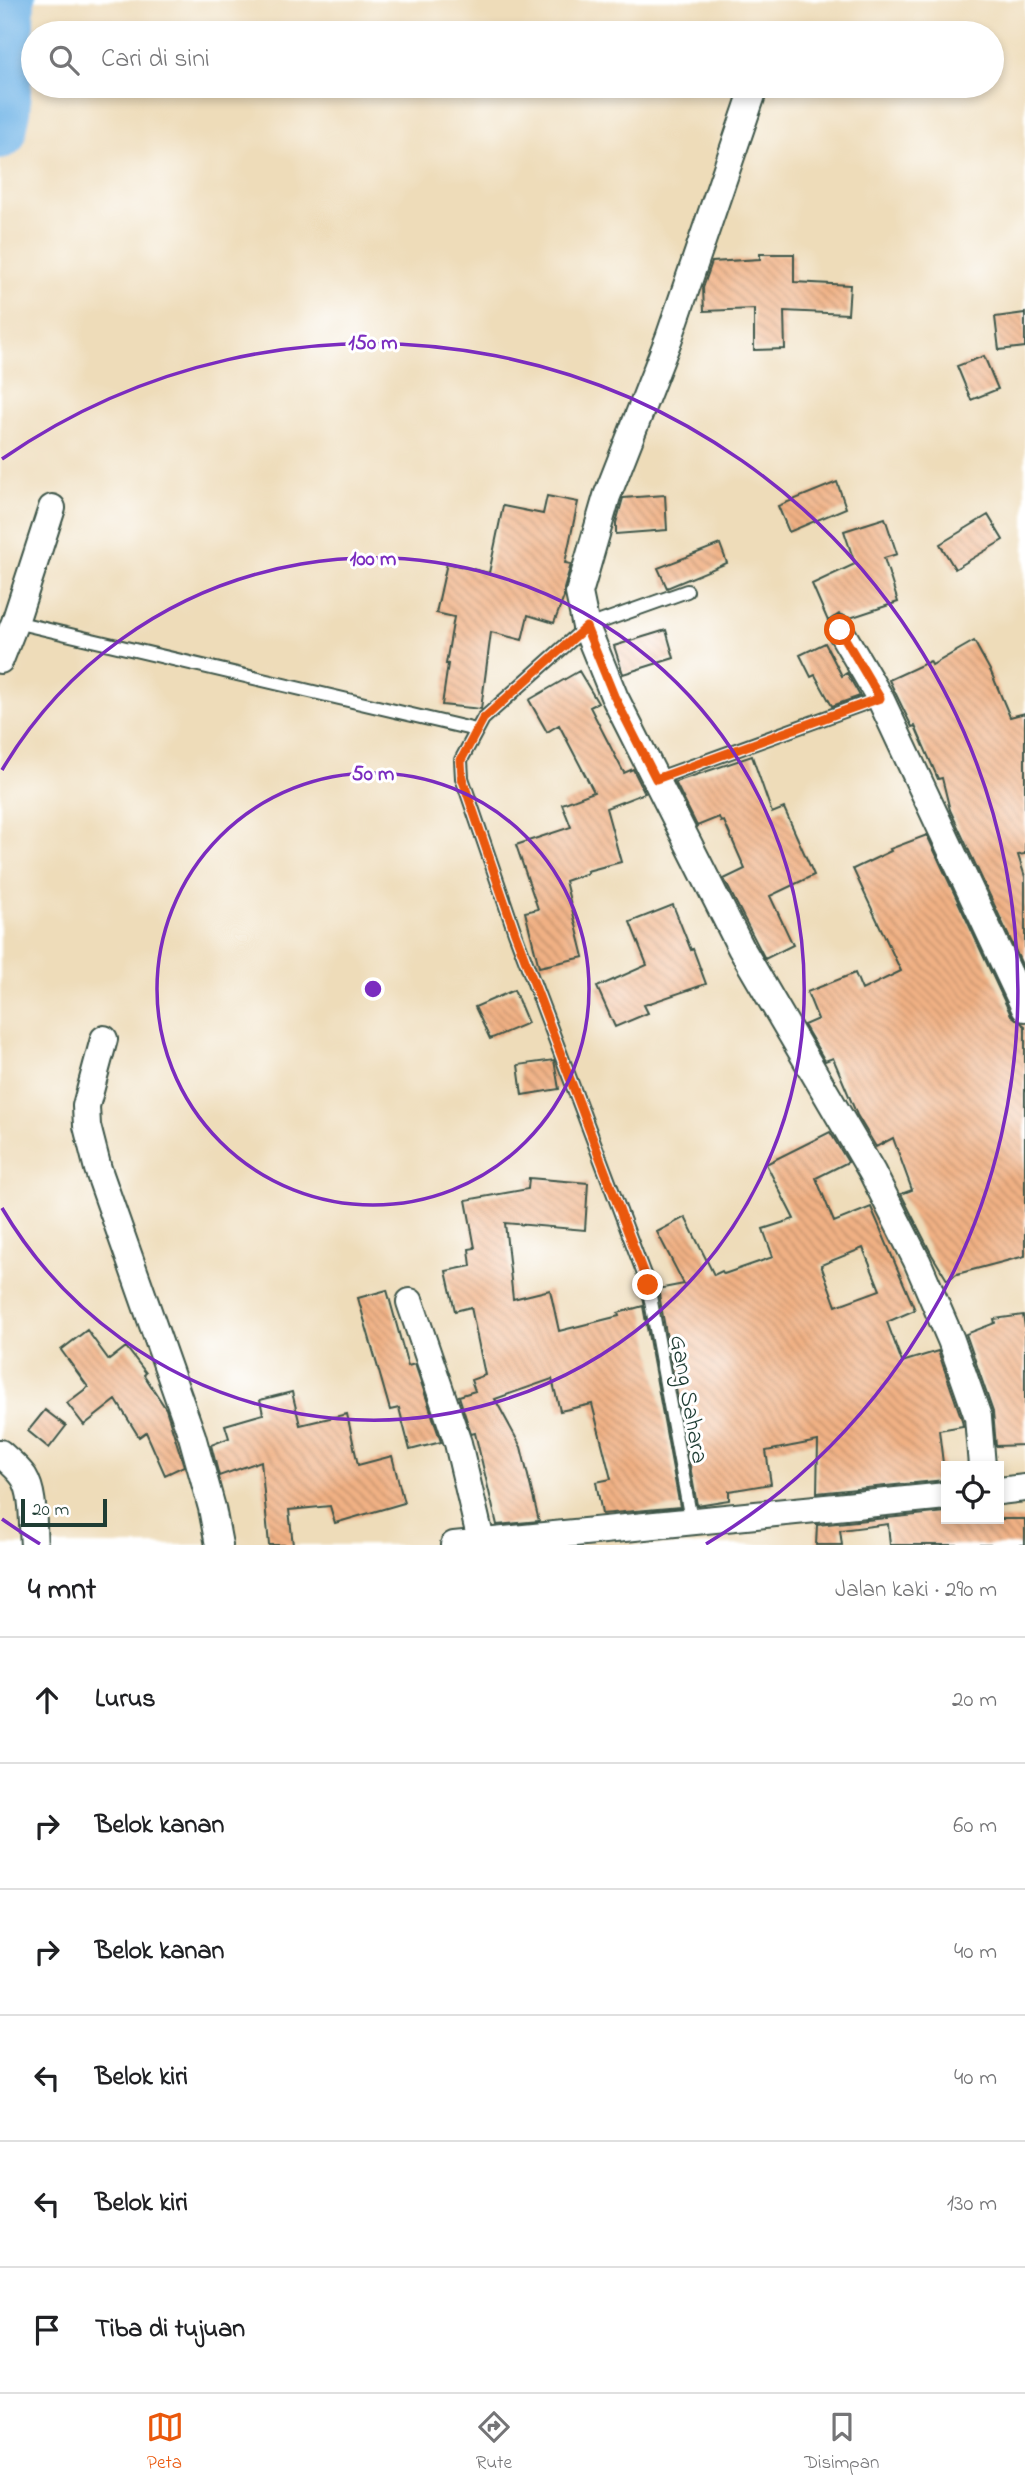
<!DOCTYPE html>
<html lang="id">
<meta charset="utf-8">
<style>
body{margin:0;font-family:"Indie Flower",sans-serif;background:#f2f2f2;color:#202124}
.controls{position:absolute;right:21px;bottom:21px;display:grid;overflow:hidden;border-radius:0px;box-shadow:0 4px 10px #0003}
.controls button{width:63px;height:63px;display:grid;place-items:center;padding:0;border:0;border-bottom:2px solid #e0e0e0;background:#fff;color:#202124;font:35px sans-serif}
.scale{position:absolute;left:21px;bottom:18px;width:86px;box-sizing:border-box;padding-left:7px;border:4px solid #1f3d34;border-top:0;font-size:19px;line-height:24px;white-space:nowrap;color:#1f3d34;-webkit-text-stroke:5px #fff;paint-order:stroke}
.stop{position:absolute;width:21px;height:21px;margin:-16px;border:5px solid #ea580c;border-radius:50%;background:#fff}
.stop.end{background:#ea580c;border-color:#fff;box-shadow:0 2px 7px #0008}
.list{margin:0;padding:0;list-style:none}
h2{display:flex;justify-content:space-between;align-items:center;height:91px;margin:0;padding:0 28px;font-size:30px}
h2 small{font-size:23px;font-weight:400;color:#757577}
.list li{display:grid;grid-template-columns:46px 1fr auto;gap:21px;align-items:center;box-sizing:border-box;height:126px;padding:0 28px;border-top:2px solid #e0e0e0}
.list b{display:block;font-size:26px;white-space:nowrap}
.list em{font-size:23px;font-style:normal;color:#757577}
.icon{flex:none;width:38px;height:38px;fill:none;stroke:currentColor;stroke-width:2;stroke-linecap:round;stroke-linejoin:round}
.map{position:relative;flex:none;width:1025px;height:1545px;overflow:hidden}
.search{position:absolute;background:#fff;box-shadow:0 4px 10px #0003;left:21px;right:21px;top:21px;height:77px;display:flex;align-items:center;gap:18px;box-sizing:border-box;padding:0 24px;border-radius:38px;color:#757577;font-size:26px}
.sheet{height:847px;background:#fff}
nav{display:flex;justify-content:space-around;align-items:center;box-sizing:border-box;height:98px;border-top:2px solid #e0e0e0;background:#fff;font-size:19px;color:#757577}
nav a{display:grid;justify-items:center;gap:4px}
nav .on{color:#ea580c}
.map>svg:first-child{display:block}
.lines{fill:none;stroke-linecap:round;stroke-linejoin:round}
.river{stroke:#72b5e7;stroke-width:52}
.building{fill:url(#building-back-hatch);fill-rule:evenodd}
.service-casing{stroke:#3e5548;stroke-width:16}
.minor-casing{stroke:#3e5548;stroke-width:30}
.service{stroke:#fff;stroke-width:12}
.minor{stroke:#fff;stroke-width:26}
.route{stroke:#ea580c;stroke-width:9}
.ring{fill:none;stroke:#7b2cbf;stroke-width:3.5}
.labels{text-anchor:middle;stroke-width:6;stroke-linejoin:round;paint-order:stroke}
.street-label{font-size:24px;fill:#1f3d34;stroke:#fff}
.centre{fill:#7b2cbf;stroke:#fff;stroke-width:3.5}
.ring-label{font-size:21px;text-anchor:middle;font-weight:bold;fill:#7b2cbf;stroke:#fff;stroke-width:6;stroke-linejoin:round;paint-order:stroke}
</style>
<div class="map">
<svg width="1025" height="1545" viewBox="0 0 1025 1545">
<defs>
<pattern id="building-back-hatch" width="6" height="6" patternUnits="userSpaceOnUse" patternTransform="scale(1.75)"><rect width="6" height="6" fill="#f1b184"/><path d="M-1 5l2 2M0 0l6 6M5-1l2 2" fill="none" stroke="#c3916d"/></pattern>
</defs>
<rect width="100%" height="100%" fill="#fff"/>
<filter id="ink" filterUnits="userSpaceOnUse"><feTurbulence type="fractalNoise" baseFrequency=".0143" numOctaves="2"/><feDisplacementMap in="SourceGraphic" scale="14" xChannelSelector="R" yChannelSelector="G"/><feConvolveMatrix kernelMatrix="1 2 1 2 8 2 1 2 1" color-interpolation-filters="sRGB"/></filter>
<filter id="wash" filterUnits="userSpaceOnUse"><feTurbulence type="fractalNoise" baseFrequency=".00686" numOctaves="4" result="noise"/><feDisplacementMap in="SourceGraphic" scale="28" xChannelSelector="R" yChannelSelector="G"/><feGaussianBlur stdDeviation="1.57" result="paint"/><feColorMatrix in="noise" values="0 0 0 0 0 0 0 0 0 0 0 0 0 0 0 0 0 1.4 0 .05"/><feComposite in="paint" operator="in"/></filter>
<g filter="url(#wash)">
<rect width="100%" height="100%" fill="#eedcb9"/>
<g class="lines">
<!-- river -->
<path class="river" d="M0,133L4,115L9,0"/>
</g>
<g id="blocks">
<!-- building -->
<path class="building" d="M760,254H794V282L850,285L848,314L784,311L785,349L754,350V309L704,311L703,288L712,262L760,259Z
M1025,313V347L999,350L995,317Z
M984,356L998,389L971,400L957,366Z
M837,482L846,508L789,532L778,506Z
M665,495L667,530L616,534V523L623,498Z
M547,496L578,502L565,563L571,564L564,589V597L554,623L528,615L522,640L491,632L481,709L442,705L448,664H446L454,617L436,613L447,563L489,573L503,506L543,514Z
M988,515L1003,540L955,569L940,544Z
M885,518L897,554L884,558L898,602L850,618L839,614L828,621L812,584L855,564L844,531Z
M720,544L727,563L667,588L658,568Z
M666,630L674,658L623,674L614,646Z
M974,641L991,672L1010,717L1025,713V854L1018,855L1025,877V971L950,810L942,778L938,779L915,726L912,727L889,680L930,661L932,665Z
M825,643L842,676L847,673L860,696L832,706L815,675L811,677L800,655Z
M579,671L598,703L590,707L624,773L633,769L645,793L606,808L621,862L587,871L588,873L565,881L584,957L539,967L525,912L538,909L516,845L571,827L562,804L594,792L559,725L547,732L529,700Z
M752,756L772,813L784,808L814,875L770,896L793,945L765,959L724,879L745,869L724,821L721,822L719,817L697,826L675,782Z
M927,835L1011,1015L1025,1026V1256L957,1274L947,1280L932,1255L901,1194L912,1190L893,1138L876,1147L857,1115L833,1058L825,1061L804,1025L818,1019L807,992L855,973L862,990L901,971L853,869L891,851L890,849Z
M673,905L691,950L693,949L706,984L644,1005L648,1013L615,1027L597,987L647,965L630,922Z
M514,990L528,1023L490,1039L475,1007Z
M554,1060L559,1089L522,1095L518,1065Z
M830,1132L848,1162L816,1178L834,1222L871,1207L915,1310L887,1322L902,1362L938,1351L962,1420L963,1426L939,1430L945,1480L817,1493L818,1441L766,1451L771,1484L729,1491V1500L697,1505L658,1289L684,1284L657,1232L685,1217L714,1275L722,1271L724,1274L773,1257L763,1229L794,1219L766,1164ZM863,1248L880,1290L836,1306L821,1265Z
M529,1178L588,1183L585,1230L505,1223L513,1299L550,1290L559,1331L619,1316L618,1313L643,1306L680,1507L602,1514L596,1482L611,1479L592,1404L560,1411L552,1379L495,1399L521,1447L539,1521L497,1525L475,1433L471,1434L459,1396L475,1391L471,1380L485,1375L471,1307L455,1311L446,1271L471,1266L469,1249L475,1248L466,1200L528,1189Z
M387,1290L408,1366L415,1364L441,1442L410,1450L399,1408L390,1410L358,1298Z
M1023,1315L1025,1327V1445L996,1446L993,1412L966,1334L995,1323L994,1319Z
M87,1330L109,1360L126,1347L146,1373L144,1375L166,1409L184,1466L165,1475L146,1432L139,1437L116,1400L84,1425L67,1403L88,1387L61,1350Z
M292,1392L300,1425L347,1414L358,1465L392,1456L404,1503L335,1523L330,1506L289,1510L293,1545H269L261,1461L219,1476L211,1445L229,1438L225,1425L263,1414L260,1400Z
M45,1410L66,1426L49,1448L28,1431Z
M946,1512V1519H1025V1545H890L888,1524L840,1530L842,1545H816L817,1525Z"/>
</g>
</g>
<g filter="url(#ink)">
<use href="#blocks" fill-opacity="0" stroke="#3e5548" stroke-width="2"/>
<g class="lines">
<!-- service casing -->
<g class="service-casing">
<path id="service" d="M687,591L586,627L483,719L461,760L462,778L515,933L648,1285L691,1520
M15,622L476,730
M656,779L880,698"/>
</g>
<!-- minor casing -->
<g class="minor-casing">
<path id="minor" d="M755,86L669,338L607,496L579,593L586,627L614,696L741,948L872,1172L917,1261L951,1340L978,1417L982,1466
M840,630L880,698L1025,1008
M0,660L15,622L52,508
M104,1039L86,1106L87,1126L98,1169L192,1436L212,1508L219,1545
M410,1302L458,1443L482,1545
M0,1453C9,1461 18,1468 24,1477C35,1495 32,1525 34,1545
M999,1491L1025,1488
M454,1545L946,1496"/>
</g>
<!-- service -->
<use href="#service" class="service"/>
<!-- minor -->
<use href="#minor" class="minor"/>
</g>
</g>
<g class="lines" filter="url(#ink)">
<!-- route -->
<path class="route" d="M648,1285L515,933L462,778L461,760L483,719L586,627L614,696L656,779L880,698L840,630"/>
</g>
<!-- distance rings -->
<g class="ring">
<circle cx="373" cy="989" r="216"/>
<path d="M2 770A431 431 0 1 1 2 1208"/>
<path d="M40 1544A647 647 0 0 1 2 1519M2 459A647 647 0 1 1 706 1544"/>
</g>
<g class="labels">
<!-- street labels -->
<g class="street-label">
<text transform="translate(690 1399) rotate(80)" y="8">Gang Sahara</text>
</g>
</g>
<circle cx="373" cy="989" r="10" class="centre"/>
<g class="ring-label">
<text x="373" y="349">150 m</text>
<text x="373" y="565">100 m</text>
<text x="373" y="780">50 m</text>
</g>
</svg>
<div class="controls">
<button><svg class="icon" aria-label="locate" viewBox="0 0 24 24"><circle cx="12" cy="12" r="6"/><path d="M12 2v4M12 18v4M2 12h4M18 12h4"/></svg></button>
</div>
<div class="scale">20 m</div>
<div class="stop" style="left:840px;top:630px"></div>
<div class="stop end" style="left:648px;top:1285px"></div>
<div class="search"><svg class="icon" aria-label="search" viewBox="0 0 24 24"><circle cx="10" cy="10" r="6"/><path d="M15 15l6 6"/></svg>Cari di sini</div>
</div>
<section class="sheet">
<h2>4 mnt<small>Jalan kaki · 290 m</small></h2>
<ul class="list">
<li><svg class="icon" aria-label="ahead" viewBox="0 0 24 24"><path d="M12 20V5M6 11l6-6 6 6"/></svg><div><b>Lurus</b></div><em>20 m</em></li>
<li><svg class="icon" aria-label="right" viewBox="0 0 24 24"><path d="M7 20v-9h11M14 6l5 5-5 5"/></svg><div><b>Belok kanan</b></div><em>60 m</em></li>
<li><svg class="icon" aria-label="right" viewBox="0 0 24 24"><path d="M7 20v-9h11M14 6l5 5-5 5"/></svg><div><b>Belok kanan</b></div><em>40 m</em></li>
<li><svg class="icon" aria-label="left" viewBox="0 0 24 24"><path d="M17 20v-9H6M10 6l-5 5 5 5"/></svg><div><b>Belok kiri</b></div><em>40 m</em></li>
<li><svg class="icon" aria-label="left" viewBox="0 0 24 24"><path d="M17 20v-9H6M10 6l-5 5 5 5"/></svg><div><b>Belok kiri</b></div><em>130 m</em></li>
<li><svg class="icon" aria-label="arrive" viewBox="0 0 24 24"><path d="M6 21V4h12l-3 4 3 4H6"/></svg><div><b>Tiba di tujuan</b></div></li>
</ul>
</section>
<nav>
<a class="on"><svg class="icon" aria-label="map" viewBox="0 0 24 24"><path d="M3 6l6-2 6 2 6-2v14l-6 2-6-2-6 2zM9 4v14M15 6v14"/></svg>Peta</a>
<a><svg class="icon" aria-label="directions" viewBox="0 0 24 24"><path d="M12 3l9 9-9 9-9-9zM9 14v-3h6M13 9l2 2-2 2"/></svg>Rute</a>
<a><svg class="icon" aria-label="saved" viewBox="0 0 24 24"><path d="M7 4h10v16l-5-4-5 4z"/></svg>Disimpan</a>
</nav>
